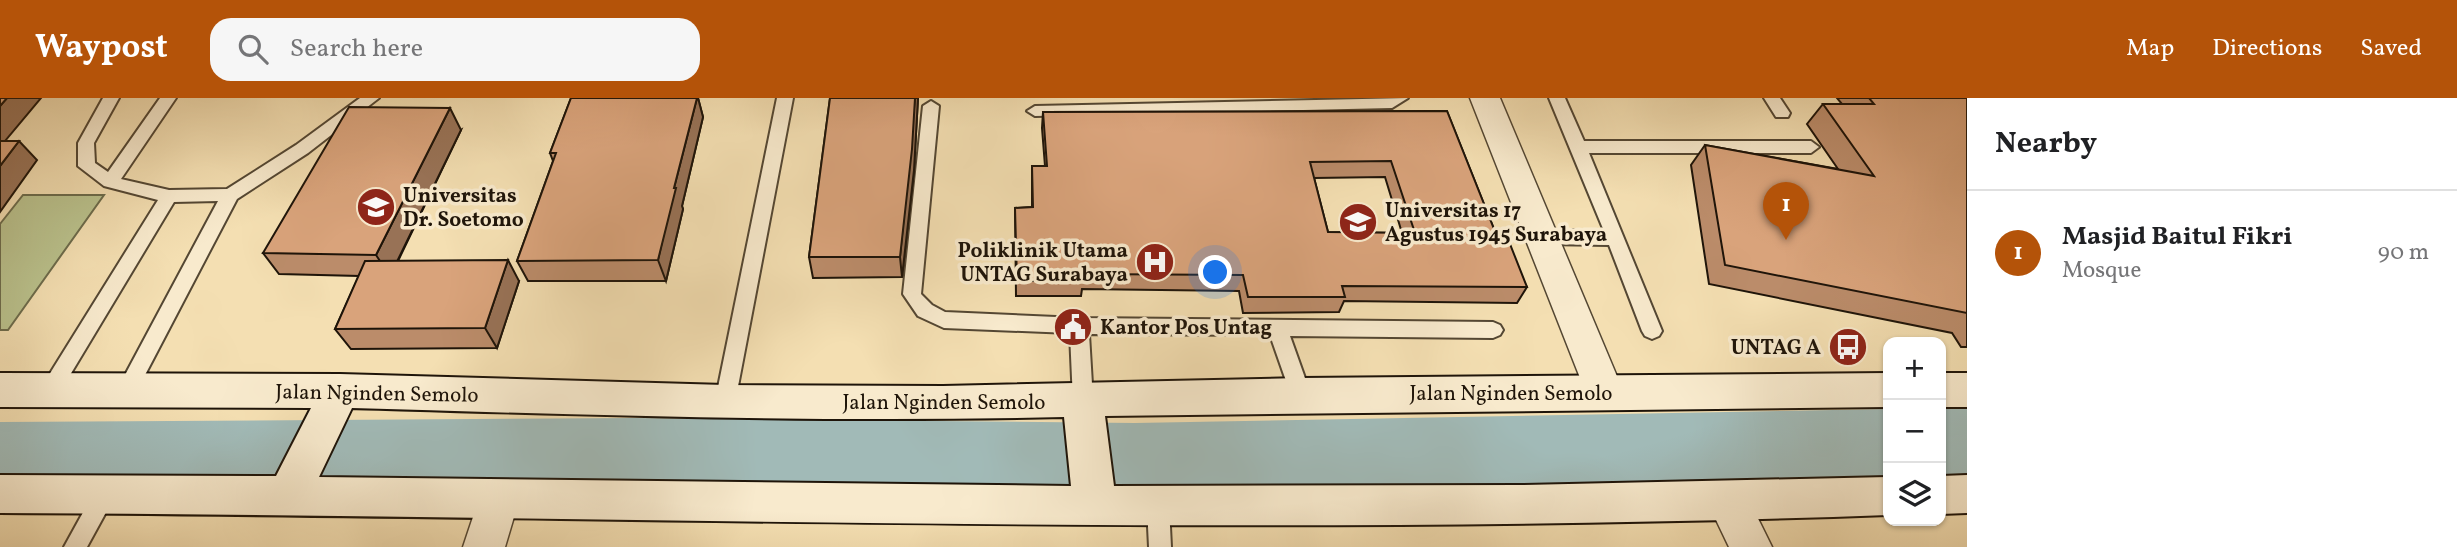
<!DOCTYPE html>
<meta charset="utf-8">
<style>
body{margin:0;font-family:Vollkorn,serif;background:#f6f6f6;color:#202124}
.controls{position:absolute;right:21px;bottom:21px;display:grid;overflow:hidden;border-radius:14px;box-shadow:0 2px 5px #0004}
.controls button{width:63px;height:63px;display:grid;place-items:center;padding:0;border:0;border-bottom:2px solid #e0e0e0;background:#fff;color:#202124;font:35px sans-serif}
.you{position:absolute;left:1216px;top:175px;width:24px;height:24px;margin:-18px;border:5px solid #fff;border-radius:50%;background:#1a73e8;box-shadow:0 0 0 10px #1a73e833}
.badge{display:grid;place-items:center;width:46px;height:46px;border-radius:50%;background:#b45309;color:#fff;font-size:23px;font-weight:700}
.pin{position:absolute;translate:-50% -58px;filter:drop-shadow(0 2px 4px #0008)}
.pin::after{content:'';position:absolute;top:37px;width:24px;height:21px;background:inherit;clip-path:polygon(0 0,100% 0,50% 100%)}
.list{margin:0;padding:0;list-style:none}
h2{display:flex;justify-content:space-between;align-items:center;height:91px;margin:0;padding:0 28px;font-size:30px}
h2 small{font-size:23px;font-weight:400;color:#757577}
.list li{display:grid;grid-template-columns:46px 1fr auto;gap:21px;align-items:center;box-sizing:border-box;height:126px;padding:0 28px;border-top:2px solid #e0e0e0}
.list b{display:block;font-size:26px;white-space:nowrap}
.list p{margin:0;font-size:23px;white-space:nowrap;color:#757577}
.list em{font-size:23px;font-style:normal;color:#757577}
.icon{flex:none;width:38px;height:38px;fill:none;stroke:currentColor;stroke-width:2;stroke-linecap:round;stroke-linejoin:round}
.map{position:relative;flex:none;width:1967px;height:449px;overflow:hidden}
header{display:flex;align-items:center;gap:42px;box-sizing:border-box;height:98px;padding:0 35px;background:#b45309;color:#fff}
header strong{font-size:33px}
nav{display:flex;gap:38px;margin-inline-start:auto;font-size:24px}
.search{width:490px;height:63px;background:#f6f6f6;display:flex;align-items:center;gap:18px;box-sizing:border-box;padding:0 24px;border-radius:21px;color:#757577;font-size:26px}
main{display:flex}
aside{flex:1;background:#fff}
.map>svg:first-child{display:block}
.green{fill:#bac28d;stroke:#6c6b4b;stroke-width:2}
.lines{fill:none;stroke-linecap:round;stroke-linejoin:round}
.river{fill:#a1bab7;fill-rule:evenodd}
.service-casing{stroke:#544733;stroke-width:4}
.minor-casing{stroke:#544733;stroke-width:3}
.secondary-casing{stroke:#1e1409;stroke-width:4}
.service{fill:#f8eacd;fill-rule:evenodd}
.minor{fill:#f8eacd;fill-rule:evenodd}
.secondary{fill:#f8eacd;fill-rule:evenodd}
.wall{fill:#bb8c6a;stroke:#1e1409;stroke-width:2;fill-rule:evenodd}
.shaded-wall{fill:#987256;stroke:#1e1409;stroke-width:2}
.building{fill:#d9a37b;stroke:#1e1409;stroke-width:2;fill-rule:evenodd}
.labels{text-anchor:middle;stroke-width:7;stroke-linejoin:round;paint-order:stroke}
.poi-label{font-size:21px;font-weight:bold;fill:#1e1409;stroke:#f8eacd;text-anchor:start}
.street-label{font-size:21px;fill:#1e1409;stroke:#f8eacd}
</style>
<header>
<strong>Waypost</strong>
<div class="search"><svg class="icon" aria-label="search" viewBox="0 0 24 24"><circle cx="10" cy="10" r="6"/><path d="M15 15l6 6"/></svg>Search here</div>
<nav><a>Map</a><a>Directions</a><a>Saved</a></nav>
</header>
<main>
<div class="map">
<svg width="1967" height="449" viewBox="0 0 1967 449">
<rect width="100%" height="100%" fill="#f4dfb2"/>
<filter id="stains"><feTurbulence type="fractalNoise" baseFrequency=".00286" numOctaves="4"/><feColorMatrix values="0 0 0 0 .2 0 0 0 0 .09 0 0 0 0 .02 0 0 0 .5 -.17"/></filter>
<radialGradient id="worn" r=".72"><stop offset=".6" stop-color="#630" stop-opacity="0"/><stop offset="1" stop-color="#630" stop-opacity=".3"/></radialGradient>
<!-- green -->
<path class="green" d="M23,97H104L8,232H0V126Z"/>
<g class="lines">
<!-- river -->
<path class="river" d="M1941,310H1967V386H1941Z
M1888,311V387L1135,401L634,396L0,400V324L634,320L1135,325Z"/>
<!-- service casing -->
<g class="service-casing">
<path id="service" d="M103,0H119L94,45L95,65L108,74L160,0H176L121,81L169,92L227,91L296,47L360,0H379L308,55L237,101L134,298L127,300L120,298L117,292L218,103L174,104L58,297L51,299L44,297L41,291L44,285L158,102L104,88L78,68V45Z
M777,0H793L735,304L732,310L725,312L718,310L715,304Z
M1408,0L1392,10L1035,18L1027,13L1035,8Z
M1549,0H1565L1584,43H1811L1819,49L1811,55H1589L1662,233L1659,238L1652,241L1645,238L1642,233L1609,147L1543,146L1537,144L1534,139L1537,134L1543,132L1604,133Z
M1764,0H1780L1790,15L1788,19H1776Z
M931,3L939,8L921,196L932,207L945,214L1079,220L1493,224L1500,227L1503,232L1500,237L1493,240L1290,238L1311,297L1308,303L1301,305L1294,303L1291,297L1270,237L1089,236L1093,303L1090,309L1083,311L1076,309L1073,303L1070,235L944,230L918,218L903,196L923,8Z
M105,386L113,389L116,396L87,449H64L97,389Z
M1158,398L1166,401L1169,408L1171,449H1149L1147,408L1150,401Z"/>
</g>
<!-- minor casing -->
<g class="minor-casing">
<path id="minor" d="M1470,0H1500L1624,295L1619,306L1605,311L1591,306L1586,295Z
M498,384L513,389L519,402L505,449H463L483,389Z
M1728,384L1743,390L1772,449H1729L1707,403L1713,390Z"/>
</g>
<!-- secondary casing -->
<g class="secondary-casing">
<path id="secondary" d="M0,275L340,276L725,287L943,288L1301,280L1888,275V309L1105,318L1114,388L1523,387L1888,379V417C1259,440 629,418 0,415V377L276,378L311,310L0,309ZM352,310C590,317 827,325 1064,319L1071,388L319,379Z
M1941,275H1967V309H1941Z
M1967,377V415L1941,416V378Z"/>
</g>
<!-- service -->
<use href="#service" class="service"/>
<!-- minor -->
<use href="#minor" class="minor"/>
<!-- secondary -->
<use href="#secondary" class="secondary"/>
</g>
<!-- wall -->
<path class="wall" d="M571,0H698L703,19L682,108L683,111L666,183H528L517,163L553,63L550,55Z
M830,0H918L914,72L902,179L813,180L809,159Z
M1837,0H1967V249H1961L1952,235L1709,186L1691,67L1705,47L1838,71L1807,26L1823,6H1842Z
M1447,13L1496,136L1527,189L1517,205L1344,203L1339,214L1243,215L1239,193L1082,191L1081,198H1016L1015,110L1032,109V68H1045L1042,30L1043,14ZM1385,79L1402,135L1328,134L1314,80Z
M461,32L398,163L519,183L497,250L351,251L335,231L359,178L279,176L263,155Z"/>
<!-- shaded-wall -->
<path class="shaded-wall" d="M7,0H41L0,49V8Z
M697,0H698L703,19L682,108L683,111L666,183L658,162L674,90Z
M915,0H918L914,72L902,179L900,159Z
M450,10L461,32L390,178L376,157Z
M19,43L37,62L0,114V68Z
M508,162L519,183L497,250L485,230Z"/>
<!-- building -->
<path class="building" d="M0,0H7L0,8Z
M571,0H697L674,90H676L658,162L517,163L556,55H550Z
M830,0H915L912,51L900,159H809Z
M1869,0H1967V215L1725,167L1705,47L1874,78L1823,6H1874Z
M349,9L450,10L376,157L263,155Z
M1447,13L1496,136H1506L1527,189L1342,188L1345,199H1248L1243,177L1082,176L1083,183H1017L1015,110L1033,109L1032,68H1047L1043,14ZM1391,63L1415,135L1328,134L1310,64Z
M0,43H19L0,68Z
M508,162L485,230L335,231L365,163Z"/>
<!-- icons -->
<defs>
<g id="university-disc" transform="scale(2.0125)"><circle r="9.5" fill="#8f2418" stroke="#f8eacd"/><path d="M0-5L7-2L0 1L-7-2ZM-4 1L0 2.5L4 1V4Q0 6-4 4Z" fill="#fff"/></g>
<g id="hospital-disc" transform="scale(2.0125)"><circle r="9.5" fill="#8f2418" stroke="#f8eacd"/><path d="M-5-5h3v3.5h4V-5h3V5h-3V1.5h-4V5h-3Z" fill="#fff"/></g>
<g id="civic-disc" transform="scale(2.0125)"><circle r="9.5" fill="#8f2418" stroke="#f8eacd"/><path d="M-.6-6.5H3V-4.5H.6V-3L4-1V1h2V6H-6V1h2V-1L-.6-3ZM-1.2 2.5V6h2.4V2.5Z" fill="#fff"/></g>
<g id="bus-disc" transform="scale(2.0125)"><circle r="9.5" fill="#8f2418" stroke="#f8eacd"/><path d="M-5-6H5V4H4V6H2V4H-2V6H-4V4H-5ZM-3.5-4V0h7V-4ZM-3.5 1.2v1.5H-2V1.2ZM2 1.2v1.5H3.5V1.2Z" fill="#fff"/></g>
</defs>
<g fill-rule="evenodd">
<use href="#university-disc" x="376" y="109"/>
<use href="#university-disc" x="1358" y="124"/>
<use href="#hospital-disc" x="1155" y="164"/>
<use href="#civic-disc" x="1073" y="229"/>
<use href="#bus-disc" x="1848" y="249"/>
</g>
<g class="labels">
<!-- poi labels -->
<g class="poi-label">
<text x="403" y="104">Universitas<tspan x="403" dy="24">Dr. Soetomo</tspan></text>
<text x="1385" y="119">Universitas 17<tspan x="1385" dy="24">Agustus 1945 Surabaya</tspan></text>
<text x="1128" y="159" text-anchor="end">Poliklinik Utama<tspan x="1128" dy="24">UNTAG Surabaya</tspan></text>
<text x="1100" y="236">Kantor Pos Untag</text>
<text x="1821" y="256" text-anchor="end">UNTAG A</text>
</g>
<!-- street labels -->
<g class="street-label">
<text transform="translate(377 295) rotate(1)" y="7">Jalan Nginden Semolo</text>
<text x="1511" y="302">Jalan Nginden Semolo</text>
<text x="944" y="311">Jalan Nginden Semolo</text>
</g>
</g>
<rect width="100%" height="100%" filter="url(#stains)"/>
<rect width="100%" height="100%" fill="url(#worn)"/>
</svg>
<div class="controls">
<button>+</button>
<button>−</button>
<button><svg class="icon" aria-label="layers" viewBox="0 0 24 24"><path d="M12 4l9 5-9 5-9-5zM3 14l9 5 9-5"/></svg></button>
</div>
<div class="you"></div>
<div class="pin badge" style="left:1786px;top:142px">1</div>
</div>
<aside>
<h2>Nearby<small></small></h2>
<ul class="list">
<li><span class="badge">1</span><div><b>Masjid Baitul Fikri</b><p>Mosque</p></div><em>90 m</em></li>
</ul>
</aside>
</main>
